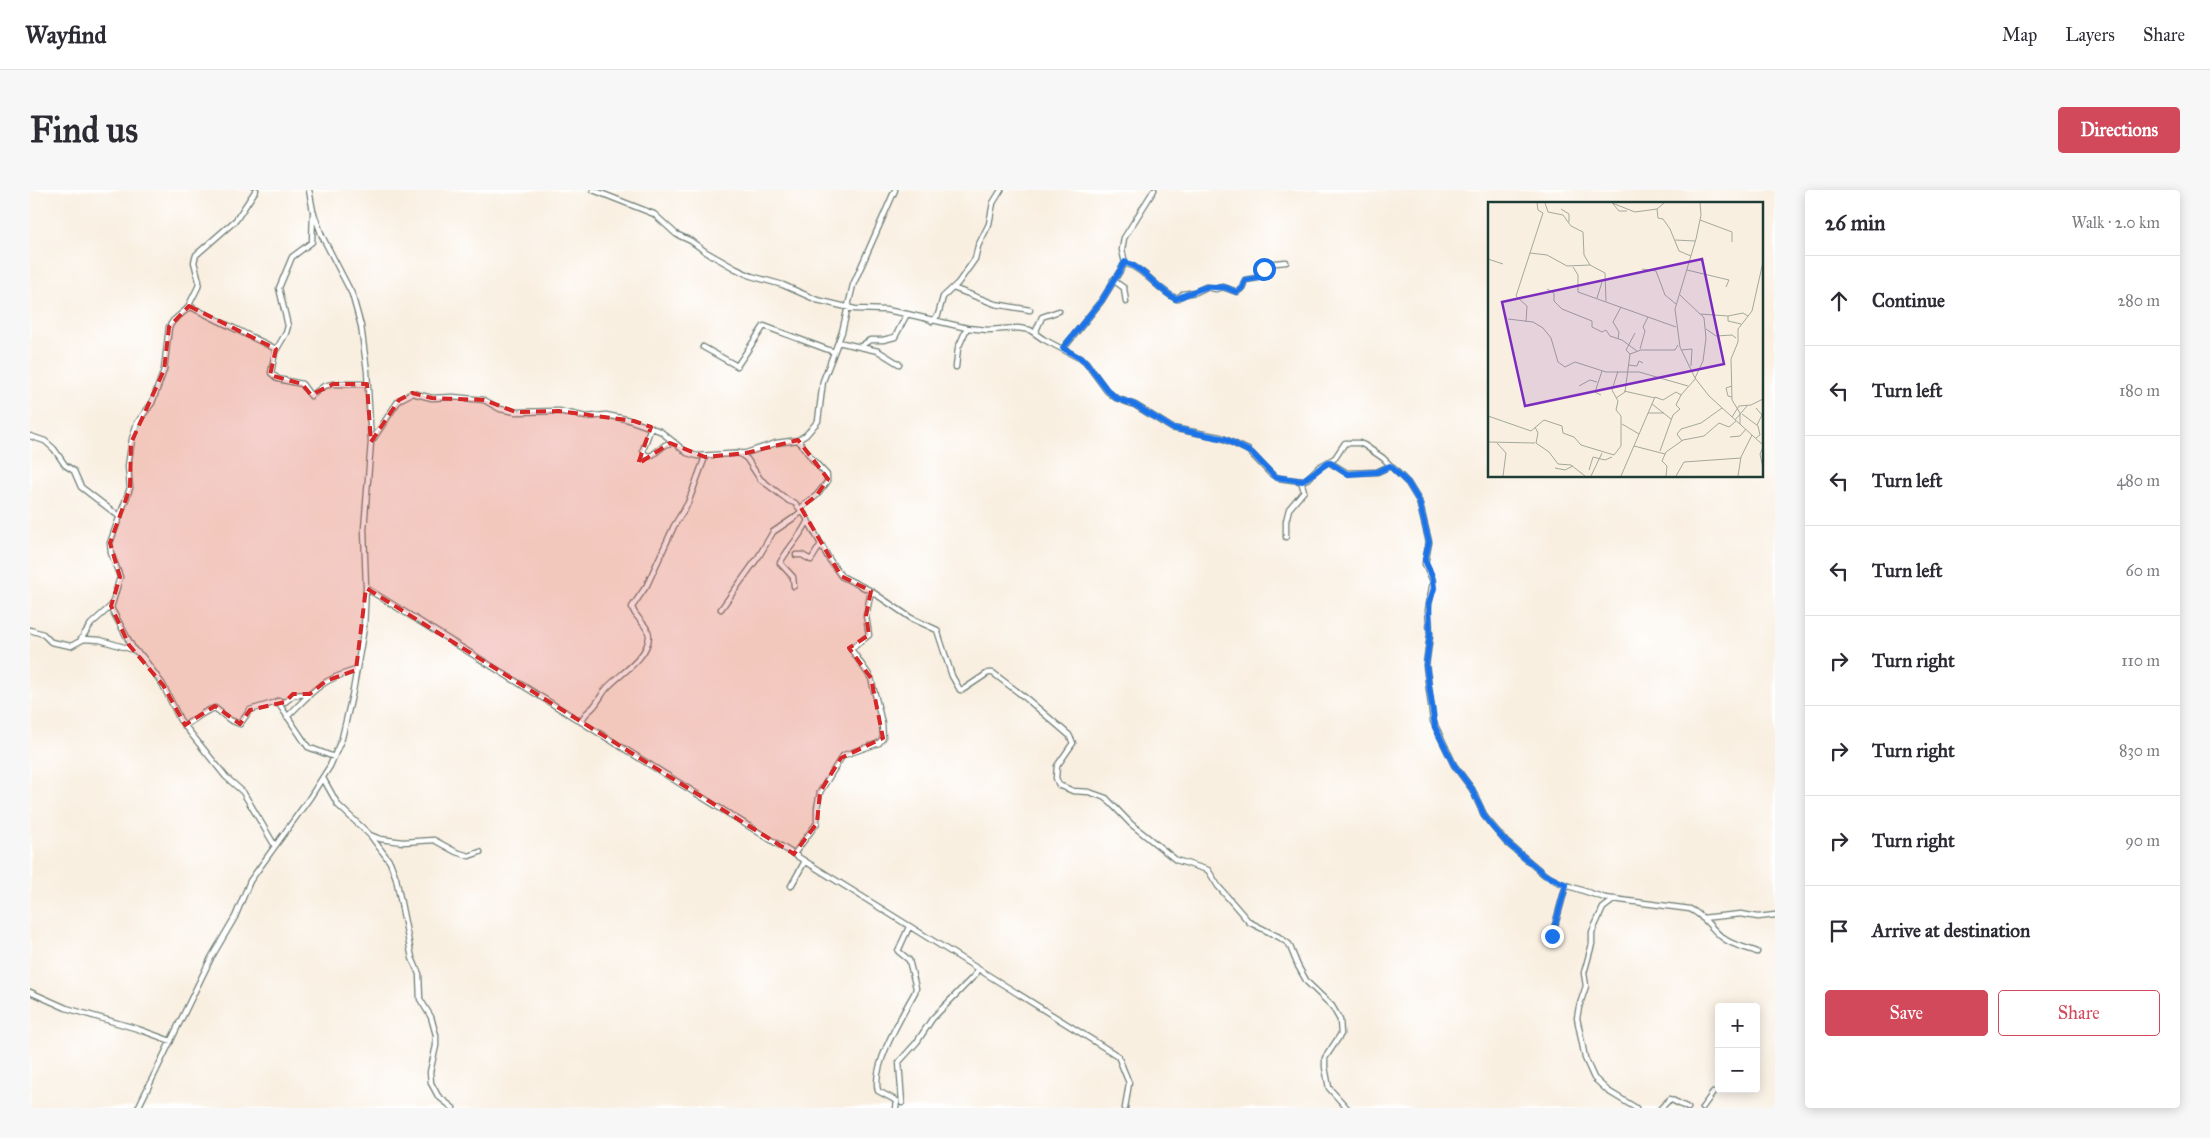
<!DOCTYPE html>
<meta charset="utf-8">
<style>
body{margin:0;font-family:"IM FELL Great Primer",serif;background:#f7f7f7;color:#2b2b33}
.controls{position:absolute;right:15px;bottom:15px;display:grid;overflow:hidden;border-radius:5px;box-shadow:0 2px 12px #0003}
.controls button{width:45px;height:45px;display:grid;place-items:center;padding:0;border:0;border-bottom:1px solid #e1e1e2;background:#fff;color:#2b2b33;font:25px sans-serif}
.stop{position:absolute;width:15px;height:15px;margin:-11px;border:4px solid #1a73e8;border-radius:50%;background:#fff}
.stop.end{background:#1a73e8;border-color:#fff;box-shadow:0 1px 5px #0008}
.list{margin:0;padding:0;list-style:none}
h2{display:flex;justify-content:space-between;align-items:center;height:65px;margin:0;padding:0 20px;font-size:21px}
h2 small{font-size:16px;font-weight:400;color:#7c7c81}
.list li{display:grid;grid-template-columns:32px 1fr auto;gap:15px;align-items:center;box-sizing:border-box;height:90px;padding:0 20px;border-top:1px solid #e1e1e2}
.list b{display:block;font-size:19px;white-space:nowrap}
.list em{font-size:16px;font-style:normal;color:#7c7c81}
.actions{display:flex;gap:10px;padding:15px 20px}
.actions a{flex:1;padding:11px 0;border:1px solid #d1495b;border-radius:5px;text-align:center;font-size:18px;color:#d1495b}
.actions .main{background:#d1495b;color:#fff}
.icon{flex:none;width:28px;height:28px;fill:none;stroke:currentColor;stroke-width:2;stroke-linecap:round;stroke-linejoin:round}
.map{position:relative;flex:none;width:1745px;height:918px;overflow:hidden;border-radius:5px}
header{display:flex;align-items:center;gap:30px;box-sizing:border-box;height:70px;padding:0 25px;background:#fff;border-bottom:1px solid #e1e1e2}
header strong{font-size:24px}
nav{display:flex;gap:28px;margin-inline-start:auto;font-size:18px}
.intro{display:flex;align-items:center;justify-content:space-between;box-sizing:border-box;height:120px;padding:0 30px}
h1{margin:0;font-size:35px}
.button{padding:12px 22px;border-radius:5px;background:#d1495b;color:#fff;font-size:18px;font-weight:700}
main{display:flex;gap:30px;padding:0 30px}
aside{flex:1;background:#fff;border-radius:5px;box-shadow:0 2px 12px #0003}
.map>svg:first-child{display:block}
.lines{fill:none;stroke-linecap:round;stroke-linejoin:round}
.minor-casing{stroke:#6b7b71;stroke-width:7}
.minor{stroke:#fff;stroke-width:4.5}
.route{stroke:#1a73e8;stroke-width:6}
.marked{fill:#d62828;fill-opacity:0.2;stroke:#d62828;stroke-width:4;stroke-dasharray:10 6;stroke-linejoin:round}
.inset-road{fill:none;stroke:#a2a89c;stroke-width:1}
.view{fill:#7b2cbf;fill-opacity:0.15;stroke:#7b2cbf;stroke-width:2.5}
.inset-edge{fill:none;stroke:#1f3d34;stroke-width:2.5}
</style>
<header>
<strong>Wayfind</strong>
<nav><a>Map</a><a>Layers</a><a>Share</a></nav>
</header>
<div class="intro"><h1>Find us</h1><a class="button">Directions</a></div>
<main>
<div class="map">
<svg width="1745" height="918" viewBox="0 0 1745 918">
<rect width="100%" height="100%" fill="#fff"/>
<filter id="ink" filterUnits="userSpaceOnUse"><feTurbulence type="fractalNoise" baseFrequency=".02" numOctaves="2"/><feDisplacementMap in="SourceGraphic" scale="10" xChannelSelector="R" yChannelSelector="G"/><feConvolveMatrix kernelMatrix="1 2 1 2 8 2 1 2 1" color-interpolation-filters="sRGB"/></filter>
<filter id="wash" filterUnits="userSpaceOnUse"><feTurbulence type="fractalNoise" baseFrequency=".0096" numOctaves="4" result="noise"/><feDisplacementMap in="SourceGraphic" scale="20" xChannelSelector="R" yChannelSelector="G"/><feGaussianBlur stdDeviation="1.12" result="paint"/><feColorMatrix in="noise" values="0 0 0 0 0 0 0 0 0 0 0 0 0 0 0 0 0 1.4 0 .05"/><feComposite in="paint" operator="in"/></filter>
<g filter="url(#wash)">
<rect width="100%" height="100%" fill="#f9efe1"/>
</g>
<g filter="url(#ink)">
<g class="lines">
<!-- minor casing -->
<g class="minor-casing">
<path id="minor" d="M563,0L624,24L646,44L661,51L676,62L706,79L721,86L753,95L787,110L825,119L856,120L877,124L937,138L958,140L988,138L1000,140L1013,149L1055,171L1077,201L1086,208L1105,215L1142,238L1190,247L1218,260L1241,284L1248,288L1271,291L1277,289L1289,277L1305,268L1315,253H1329L1334,255L1353,268L1378,293L1389,311L1399,352L1395,374L1403,391L1398,420L1400,445L1396,475L1403,531L1424,575L1442,599L1455,627L1476,652L1515,685L1530,693L1575,708L1660,719C1674,725 1682,740 1693,748C1703,756 1716,757 1727,762
M283,23L282,52L262,67L249,98L258,136L256,143L245,162L241,183L248,189L272,194L281,206L294,196L303,194H337
M1095,73C1115,79 1128,100 1147,109L1153,104L1166,102L1176,97L1186,99L1193,97L1207,102L1212,98L1215,90L1227,88L1236,74L1256,72
M1083,90L1094,98L1096,112
M923,98L965,114L1000,120
M159,116L246,159
M902,131L908,125L913,107L928,93L945,69L948,56L959,34L963,13L971,0
M1005,143L1012,127L1029,121
M808,152L848,161L869,174
M831,156L840,150H853L865,147L877,124
M673,157L707,176L734,136L804,162
M1033,159L1072,110L1095,73L1092,60L1094,48L1124,0
M926,177L928,158L937,138
M621,237L613,260L615,265L621,266L635,255L644,252
M0,246L15,251L24,259L35,275L44,281L51,297L90,327
M341,252L369,210L382,203L402,208L423,207L454,210L470,219L486,222L529,221L556,227L576,225L596,229L630,241L657,263L667,266L716,263L746,253L768,250L776,245L788,231L793,191L812,142L823,95L865,0
M709,263L717,269L730,289L759,311L765,313L775,325L799,369L811,386L841,401L881,428L907,440L922,486L930,500L934,499L958,483H963L997,509L1039,545L1043,553L1027,576L1026,588L1029,595L1043,601L1059,602L1076,608L1101,634L1146,670L1178,680L1188,696L1219,732L1249,747L1259,754L1268,776L1277,792L1302,816L1310,830L1311,844L1295,868V877L1299,898L1317,918
M1299,272L1317,283L1347,282L1360,276
M1256,347V331L1259,319L1274,301L1271,291
M766,365H772L781,370L791,354
M764,396L763,387L750,373C758,358 772,345 778,330
M336,398L1088,866L1099,893L1095,918
M691,419L729,366L743,342L765,327L772,321L773,316L787,305L797,292V285L783,270L768,250
M0,440L13,444L21,452L41,456L54,449L70,450L104,460L112,466L133,495L150,530L196,587L213,602L245,656
M51,449L61,434L81,416
M104,460L81,418L90,387L81,363L80,353L100,298L98,276L102,249L107,233L122,213L134,180L139,137L143,131L157,119L168,97L169,91L164,72L166,65L206,30L226,0
M247,511L278,557L304,567
M257,527C283,501 290,490 326,480
M552,532C554,522 560,522 565,515C569,510 572,504 576,499C589,484 618,469 619,446C619,436 604,427 602,417L617,395L644,336L658,313L675,267
M155,535C166,529 173,521 185,518L200,530L210,534L220,520L250,511L255,512L264,505L280,504
M293,588L308,615L340,645L360,672L366,688L382,768L389,784L390,809L401,827L406,845V856L400,882L401,893L408,906L423,918
M340,645L350,649L373,652L404,650L426,662L439,666L450,662
M764,664L787,633V618L790,602L811,568L814,565L849,553L853,548L852,533L841,488L821,459L839,445L836,426L841,401
M761,696L775,671
M1585,709L1573,718L1562,742V754L1554,783L1556,796L1549,817L1547,828L1555,868L1564,888L1578,901L1606,918
M1672,728L1711,724L1728,727L1745,725
M1522,746L1536,695
M0,802L36,818L108,839L141,851
M872,913L869,872L887,852L902,829L945,785L947,779
M108,918L181,768L205,727L220,691L279,609L300,576L312,548L323,501L334,438L336,398L334,339L341,252L337,181L331,136L322,104L292,46L283,21L279,0
M866,918L867,911L848,901C841,876 873,824 885,802L886,798L879,770L868,761L879,737
M1631,918L1640,909L1658,918
M1672,918L1683,903"/>
</g>
<!-- minor -->
<use href="#minor" class="minor"/>
</g>
</g>
<g class="lines" filter="url(#ink)">
<!-- route -->
<path class="route" d="M1234,79L1228,88L1215,90L1212,98L1207,102C1202,101 1197,97 1192,97C1188,98 1181,96 1176,97C1167,100 1155,105 1146,109C1128,100 1115,79 1095,72L1072,110L1033,158L1055,171L1077,200L1086,208L1105,215L1142,238L1195,249L1222,263L1245,287L1272,291L1299,272L1317,284L1347,282L1360,276L1378,293L1389,311L1399,352L1395,370L1402,386L1404,398L1399,414L1400,445L1396,475L1405,537L1424,575L1442,599L1455,627L1462,636L1476,652L1515,685L1536,695L1522,746"/>
</g>
<!-- marked area -->
<path class="marked" d="M159,116L246,159L240,185L272,194L281,205L303,194H337L341,252L369,210L382,203L402,208L454,210L486,222L529,221L604,231L621,237L608,274L640,253L675,267L716,263L768,250L798,289L787,305L771,318L811,386L841,401L836,426L839,445L819,458L841,488L853,548L811,568L790,602L787,633L764,664L336,398L326,480L296,491L280,504H263L255,512L220,520L210,534L185,516L155,535L133,495L99,455L81,416L90,387L80,353L100,298L101,253L134,180L139,137Z"/>
<!-- overview -->
<g transform="translate(1458 12)">
<rect width="275" height="275" fill="#f9efe1"/>
<path class="inset-road" d="M57,1L60,10L75,13L83,24L95,30L96,53L102,63L117,71L118,99M124,1L147,10L169,7L176,1M212,1L213,13L208,37L187,107L192,145L207,176L221,194L275,243M125,2L131,9H139M73,7L81,12V20M169,7L170,16L175,17L182,27L191,49L203,54M212,18L244,30V40M187,38L207,39M42,51L59,53L79,64L102,63M0,57L15,62M85,65L90,73V90L188,125M154,67L168,69L177,93L188,102M199,68L241,78L238,85M59,87L66,91V99L74,107L104,119V125L114,130L118,128L122,134L134,138L149,149M192,93L212,112L240,114L255,111L260,114M109,96L114,80M240,114V119L253,122M20,117L45,120L55,126L63,136L70,160L77,165L87,160L118,170H151L200,184M38,120L39,104L28,94L55,11L50,8L49,1M218,127L228,134L244,133L248,136M130,137L131,130L125,120L133,105M152,147L157,129L155,125L160,115M193,148L204,147L203,164M142,152L138,148L147,131M140,163L149,164L151,159L155,161M207,176L215,159L218,136L216,116L213,112M91,184L102,178L109,180M244,184L238,186L240,194L244,195M136,189L167,196M113,193L107,190L114,169M128,196L137,190L142,152L153,148H187L190,143M164,202L183,217M268,206L274,213L269,223M160,211H176M254,212L270,224L272,233L268,236M0,214L43,229L56,218L74,224L75,231L86,235L93,243L126,253L133,244V214L128,208L130,199L124,188L130,169M244,215L251,204L263,203L275,197M247,218L259,204M134,222L151,232M252,222V211L244,198L243,157L250,140V127L264,109L275,60M47,225L50,231L48,241L61,250L70,262L83,263L97,274M242,235L252,234L258,227M194,239L189,232L193,227L213,221L234,206M0,240L47,241M9,241L18,251L15,274M146,244L177,252M275,245L272,252L275,266M172,249L185,213L192,207L188,203L193,193L208,176M67,266L77,268L85,264M101,268L105,255L117,258L124,255M103,274L114,251M133,274L167,195L175,198L188,190L193,193M178,274L179,264L174,259L178,250L195,238L216,234L231,221L241,225L248,219M188,274L196,260L253,256M250,274L253,255L264,233"/>
<path class="view" d="M214,57L236,162L37,204L14,100Z"/>
<rect width="275" height="275" class="inset-edge"/>
</g>
</svg>
<div class="controls">
<button>+</button>
<button>−</button>
</div>
<div class="stop" style="left:1234px;top:79px"></div>
<div class="stop end" style="left:1522px;top:746px"></div>
</div>
<aside>
<h2>26 min<small>Walk · 2.0 km</small></h2>
<ul class="list">
<li><svg class="icon" aria-label="ahead" viewBox="0 0 24 24"><path d="M12 20V5M6 11l6-6 6 6"/></svg><div><b>Continue</b></div><em>280 m</em></li>
<li><svg class="icon" aria-label="left" viewBox="0 0 24 24"><path d="M17 20v-9H6M10 6l-5 5 5 5"/></svg><div><b>Turn left</b></div><em>180 m</em></li>
<li><svg class="icon" aria-label="left" viewBox="0 0 24 24"><path d="M17 20v-9H6M10 6l-5 5 5 5"/></svg><div><b>Turn left</b></div><em>480 m</em></li>
<li><svg class="icon" aria-label="left" viewBox="0 0 24 24"><path d="M17 20v-9H6M10 6l-5 5 5 5"/></svg><div><b>Turn left</b></div><em>60 m</em></li>
<li><svg class="icon" aria-label="right" viewBox="0 0 24 24"><path d="M7 20v-9h11M14 6l5 5-5 5"/></svg><div><b>Turn right</b></div><em>110 m</em></li>
<li><svg class="icon" aria-label="right" viewBox="0 0 24 24"><path d="M7 20v-9h11M14 6l5 5-5 5"/></svg><div><b>Turn right</b></div><em>830 m</em></li>
<li><svg class="icon" aria-label="right" viewBox="0 0 24 24"><path d="M7 20v-9h11M14 6l5 5-5 5"/></svg><div><b>Turn right</b></div><em>90 m</em></li>
<li><svg class="icon" aria-label="arrive" viewBox="0 0 24 24"><path d="M6 21V4h12l-3 4 3 4H6"/></svg><div><b>Arrive at destination</b></div></li>
</ul>
<div class="actions"><a class="main">Save</a><a>Share</a></div>
</aside>
</main>
